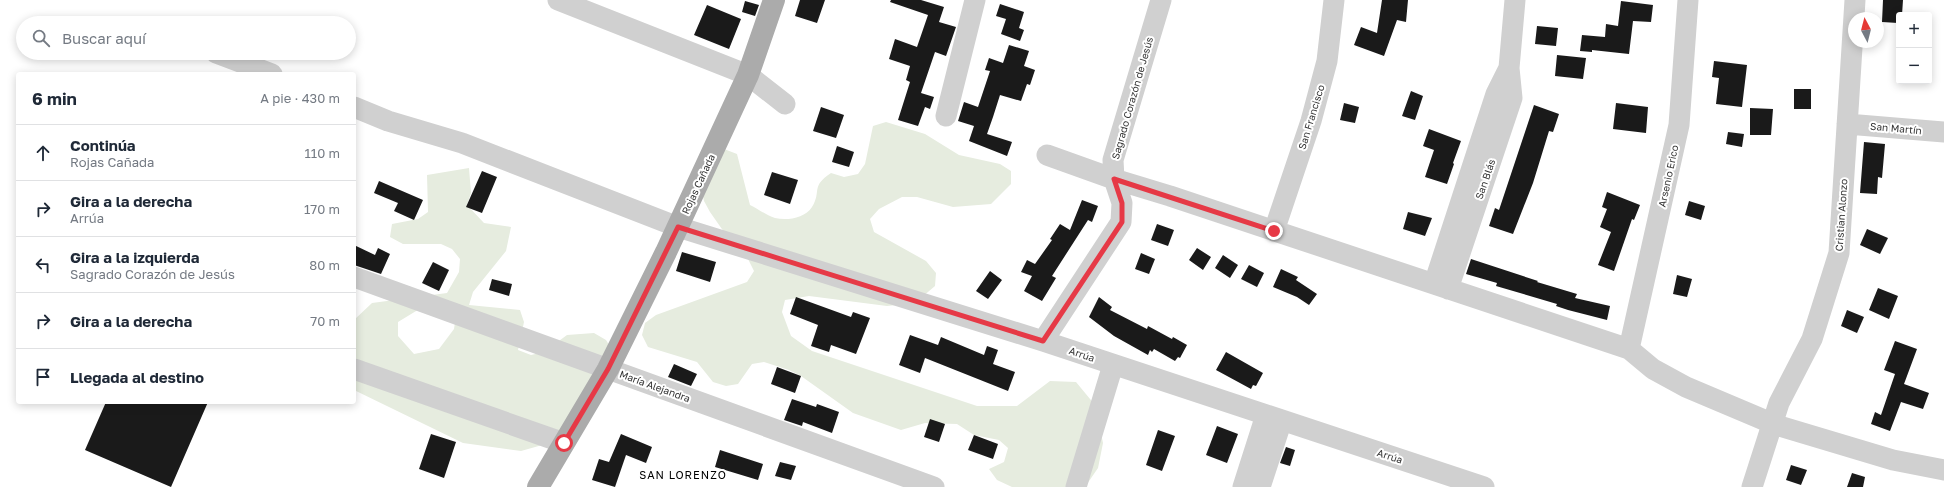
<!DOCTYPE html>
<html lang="es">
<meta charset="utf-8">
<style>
body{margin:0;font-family:"Golos Text",sans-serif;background:#f6f6f7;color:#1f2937}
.controls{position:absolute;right:12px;top:12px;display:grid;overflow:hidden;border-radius:4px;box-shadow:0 2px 10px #0003}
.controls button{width:36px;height:36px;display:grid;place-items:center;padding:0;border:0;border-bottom:1px solid #e0e1e3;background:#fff;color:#1f2937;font:20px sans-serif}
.compass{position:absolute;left:1848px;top:12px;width:36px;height:36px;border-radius:50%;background:#fff;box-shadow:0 2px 10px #0003;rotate:353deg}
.stop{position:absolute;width:12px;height:12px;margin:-9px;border:3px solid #e63946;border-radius:50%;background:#fff}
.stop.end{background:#e63946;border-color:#fff;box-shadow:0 1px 4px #0008}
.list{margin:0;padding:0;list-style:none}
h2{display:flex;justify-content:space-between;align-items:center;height:52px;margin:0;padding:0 16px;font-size:17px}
h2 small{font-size:13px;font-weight:400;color:#747a83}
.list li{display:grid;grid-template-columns:26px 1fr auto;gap:12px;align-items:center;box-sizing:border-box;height:56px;padding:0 16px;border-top:1px solid #e0e1e3}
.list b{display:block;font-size:15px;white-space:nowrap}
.list p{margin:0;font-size:13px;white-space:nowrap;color:#747a83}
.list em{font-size:13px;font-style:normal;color:#747a83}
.icon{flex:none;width:22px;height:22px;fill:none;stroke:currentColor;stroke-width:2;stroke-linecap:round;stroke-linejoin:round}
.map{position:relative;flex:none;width:1944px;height:487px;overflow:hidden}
.search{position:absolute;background:#fff;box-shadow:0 2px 10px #0003;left:16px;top:16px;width:340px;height:44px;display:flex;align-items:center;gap:10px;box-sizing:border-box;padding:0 14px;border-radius:22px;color:#747a83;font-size:15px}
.panel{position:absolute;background:#fff;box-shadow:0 2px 10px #0003;left:16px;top:72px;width:340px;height:332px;border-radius:4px}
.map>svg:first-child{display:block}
.green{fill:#e6ecdf;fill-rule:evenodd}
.building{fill:#1a1a1a}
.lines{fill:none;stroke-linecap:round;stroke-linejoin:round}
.minor{stroke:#d0d0d0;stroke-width:21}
.major{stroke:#ababab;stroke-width:22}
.route{stroke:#e63946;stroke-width:5}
.labels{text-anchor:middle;stroke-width:4;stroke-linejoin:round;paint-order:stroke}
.street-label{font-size:10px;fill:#333;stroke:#fff}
.neighbourhood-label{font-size:11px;letter-spacing:1px;fill:#000;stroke:#fff}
</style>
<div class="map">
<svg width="1944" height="487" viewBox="0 0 1944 487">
<rect width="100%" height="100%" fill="#fff"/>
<!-- green -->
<path class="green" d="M886,122L925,134L959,155L1000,164L1011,171V184L991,204L953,207L917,197H902L879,209L870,219L874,232L926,261L936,273L935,286L915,303L887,306L809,296L785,300L782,312L791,336L812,351L977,406H1017L1050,381L1076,382L1095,405L1103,443L1098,468L1085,487H1012L997,480L989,469L1004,462L1008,448L999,440L974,435L957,424L925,423L901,430L853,413L801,376L789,370L764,362L752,364L738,384L726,386L713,382L697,362L648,347L642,335L645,323L656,315L747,282L754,271L743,249L724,232L710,212L704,201L701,188L724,149L737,154L750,205C758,209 766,215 775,218C787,221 805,218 812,207C822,191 810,187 831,173L844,177L858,174L865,164L873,126Z
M469,168L471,193L467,205L484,223L511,227L506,251L473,292L469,305L520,310L524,322L518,350L531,355L544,352L567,335L594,333L606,340L613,351L560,440L521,451L463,443L354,390V320L372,303L447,293L459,272L460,259L452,249L441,244H403L390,237L392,224L418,219L428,212L427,175ZM421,308L456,316L454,329L439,349L414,354L398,336V322Z"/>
<!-- building -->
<path class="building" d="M800,0H825L817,23L795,16Z
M891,0H921L944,7L939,22L956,27L946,56L935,52L921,93L934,97L930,109L925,107L918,126L898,120L910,82L906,80L910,66L889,59L895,39L917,47L928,15L890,2Z
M1382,0H1408L1406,22L1397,20L1384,56L1354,45L1361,27L1377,33Z
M1883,0H1903L1902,15H1899L1898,23L1882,22Z
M745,1L759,5L755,16L742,12Z
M1621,1L1653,5L1651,22L1633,21L1629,54L1592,50V52L1580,51L1582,35L1605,37L1606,24L1618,26Z
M1000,4L1024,12L1019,28L1024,30L1020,41L1001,34L1006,19L996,16Z
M707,5L741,19L729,49L694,35Z
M1537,26L1558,28L1556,46L1535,44Z
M1009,45L1029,51L1024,66L1035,70L1030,85L1027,84L1021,101L1000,95L993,117L987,134L1012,142L1007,156L969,141L974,126L958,121L964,102L978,107L990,71L985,70L989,58L1003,63Z
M1557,55L1586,58L1583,79L1555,76Z
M1714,61L1747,65L1742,107L1716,104L1719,78L1712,77Z
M1794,89H1811V109H1794Z
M1411,91L1423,96L1415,120L1402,116Z
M1344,103L1359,107L1355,123L1340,120Z
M1616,103L1648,107L1646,133L1613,129Z
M1534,105L1559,114L1553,132L1549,131L1533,183L1513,234L1489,226L1495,208L1499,210Z
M821,107L844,115L836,138L813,131Z
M1750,108L1773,109L1771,135H1750Z
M1429,129L1461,141L1453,163L1454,164L1447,184L1425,177L1434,150L1423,146Z
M1728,132L1744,134L1742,147L1726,144Z
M1864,142L1885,144L1882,178L1878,177L1877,194L1860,193Z
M837,146L854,152L849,167L832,162Z
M482,171L497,177L482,213L466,207Z
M772,172L798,180L790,204L764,195Z
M379,181L423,200L414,220L394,211L398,203L374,193Z
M1607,192L1640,205L1634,220L1632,219L1614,271L1598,265L1611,232L1600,227L1607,209L1602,207Z
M1082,200L1098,206L1092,222L1088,220L1052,276L1056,278L1042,301L1024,291L1032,276L1021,272L1027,260L1035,264L1052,240L1050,239L1060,224L1070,230Z
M1689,201L1705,206L1701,220L1685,215Z
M1408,212L1432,218L1425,236L1403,229Z
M1157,224L1174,230L1168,246L1151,240Z
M1867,229L1888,238L1880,254L1860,245Z
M354,245L375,255L378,248L390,254L381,274L354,265Z
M1197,248L1211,257L1203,270L1189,260Z
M682,252L716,262L710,282L676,271Z
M1141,253L1155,259L1149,274L1135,269Z
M1223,255L1238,265L1230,278L1215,268Z
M1471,259L1538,281L1537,282L1577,294L1575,298L1610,306L1607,320L1568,310L1556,306L1557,304L1496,286L1497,283L1466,274Z
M433,262L449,270L439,291L422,283Z
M1249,265L1264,273L1257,287L1241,279Z
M1281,269L1298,277L1296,280L1317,294L1309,305L1297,297L1273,287Z
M990,271L1002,280L988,299L976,291Z
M1677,275L1692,279L1687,297L1673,294Z
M492,279L512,284L509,296L489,290Z
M1878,288L1898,296L1889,319L1869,310Z
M796,297L851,317L853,312L870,318L856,354L831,345L829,352L811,346L818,325L790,314Z
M1099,297L1112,307L1110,310L1147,329L1148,326L1172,339L1173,337L1187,345L1180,358L1178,357L1175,361L1154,349L1152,352L1150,350L1148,355L1114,336L1089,317Z
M1847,310L1864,317L1857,333L1841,326Z
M910,335L938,345L941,337L984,355L987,346L998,350L993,364L1015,372L1008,391L925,358L920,373L899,365Z
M1895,341L1917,349L1904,384L1929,393L1923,409L1901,402L1890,431L1871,424L1875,412L1881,415L1895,374L1884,370Z
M1226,352L1263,373L1256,386L1253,385L1251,389L1216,370Z
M674,364L697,374L691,386L668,377Z
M777,367L801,376L795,393L771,384Z
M792,399L816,407L817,404L839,412L832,433L803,422L802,426L784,420Z
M106,402H208L171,487L85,450Z
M930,419L945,424L939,442L924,437Z
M1217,426L1238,434L1227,463L1206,455Z
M1158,430L1175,436L1162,471L1146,465Z
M431,434L456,442L444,478L419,469Z
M621,434L652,447L646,463L626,455L615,487L592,480L599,459L609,462Z
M974,435L998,444L993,459L968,450Z
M1286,447L1295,450L1290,466L1280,463Z
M720,450L763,464L758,480L715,467Z
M780,462L796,466L791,480L775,476Z
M1791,465L1807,470L1801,485L1786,480Z
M1852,473L1865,477L1863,487H1847Z"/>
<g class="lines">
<!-- minor -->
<path class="minor" d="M558,0L748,75L785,104
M216,53L272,74
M354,107L388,121L462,143L678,227L1043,341L1484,487
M946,116L975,0
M1847,124L1944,132
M1047,155L1114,179L1170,196L1629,349L1653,369L1686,387L1776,425L1893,460L1944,470
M1274,231L1311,121L1327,61L1334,0
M354,277L934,487
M1434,284L1496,94L1509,68
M1448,289L1512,98L1509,68L1515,0
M1043,341L1121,222L1122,203L1114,179L1113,160L1161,0
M1629,349L1679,125L1688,0
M354,369L564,443
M1076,487L1113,365
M1243,487L1266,415
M1260,487L1282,420
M1752,487L1779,403L1812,339L1839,253L1855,0"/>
<!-- major -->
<path class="major" d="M538,487L608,369L666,252L748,75L774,0"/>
</g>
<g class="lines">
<!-- route -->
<path class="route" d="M564,443L608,369L678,227L1043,341L1122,222V203L1114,179L1274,231"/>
</g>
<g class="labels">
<!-- street labels -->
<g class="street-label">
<text transform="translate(1132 98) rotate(-74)" y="4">Sagrado Corazón de Jesús</text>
<text transform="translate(1311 117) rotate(-73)" y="4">San Francisco</text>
<text transform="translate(1896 128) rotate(5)" y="4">San Martín</text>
<text transform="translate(1668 176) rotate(-78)" y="4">Arsenio Erico</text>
<text transform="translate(1485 179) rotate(-71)" y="4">San Blás</text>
<text transform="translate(698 184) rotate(-65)" y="4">Rojas Cañada</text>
<text transform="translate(1841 215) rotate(-86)" y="4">Cristian Alonzo</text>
<text transform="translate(1082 354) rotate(19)" y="4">Arrúa</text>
<text transform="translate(655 386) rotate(20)" y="4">María Alejandra</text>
<text transform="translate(1390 456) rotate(18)" y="4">Arrúa</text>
</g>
<!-- neighbourhood labels -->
<g class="neighbourhood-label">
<text x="683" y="479">SAN LORENZO</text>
</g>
</g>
</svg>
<div class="controls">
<button>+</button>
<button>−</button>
</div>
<svg class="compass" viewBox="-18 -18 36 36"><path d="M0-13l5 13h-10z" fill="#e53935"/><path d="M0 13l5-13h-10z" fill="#747a83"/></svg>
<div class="stop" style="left:564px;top:443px"></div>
<div class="stop end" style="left:1274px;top:231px"></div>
<div class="search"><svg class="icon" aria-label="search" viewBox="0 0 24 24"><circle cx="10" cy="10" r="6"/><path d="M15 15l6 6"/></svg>Buscar aquí</div>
<section class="panel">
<h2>6 min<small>A pie · 430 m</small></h2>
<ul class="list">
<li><svg class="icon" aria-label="ahead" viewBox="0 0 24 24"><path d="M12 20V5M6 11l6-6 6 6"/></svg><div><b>Continúa</b><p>Rojas Cañada</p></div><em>110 m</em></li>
<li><svg class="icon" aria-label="right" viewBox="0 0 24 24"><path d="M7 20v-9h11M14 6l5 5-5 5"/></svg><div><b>Gira a la derecha</b><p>Arrúa</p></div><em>170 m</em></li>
<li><svg class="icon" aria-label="left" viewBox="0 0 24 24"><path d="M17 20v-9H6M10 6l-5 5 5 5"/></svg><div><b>Gira a la izquierda</b><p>Sagrado Corazón de Jesús</p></div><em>80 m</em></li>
<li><svg class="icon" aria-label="right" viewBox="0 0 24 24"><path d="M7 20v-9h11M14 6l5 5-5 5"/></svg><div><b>Gira a la derecha</b></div><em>70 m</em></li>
<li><svg class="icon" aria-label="arrive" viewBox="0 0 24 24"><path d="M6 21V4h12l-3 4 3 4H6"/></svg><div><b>Llegada al destino</b></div></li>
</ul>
</section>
</div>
